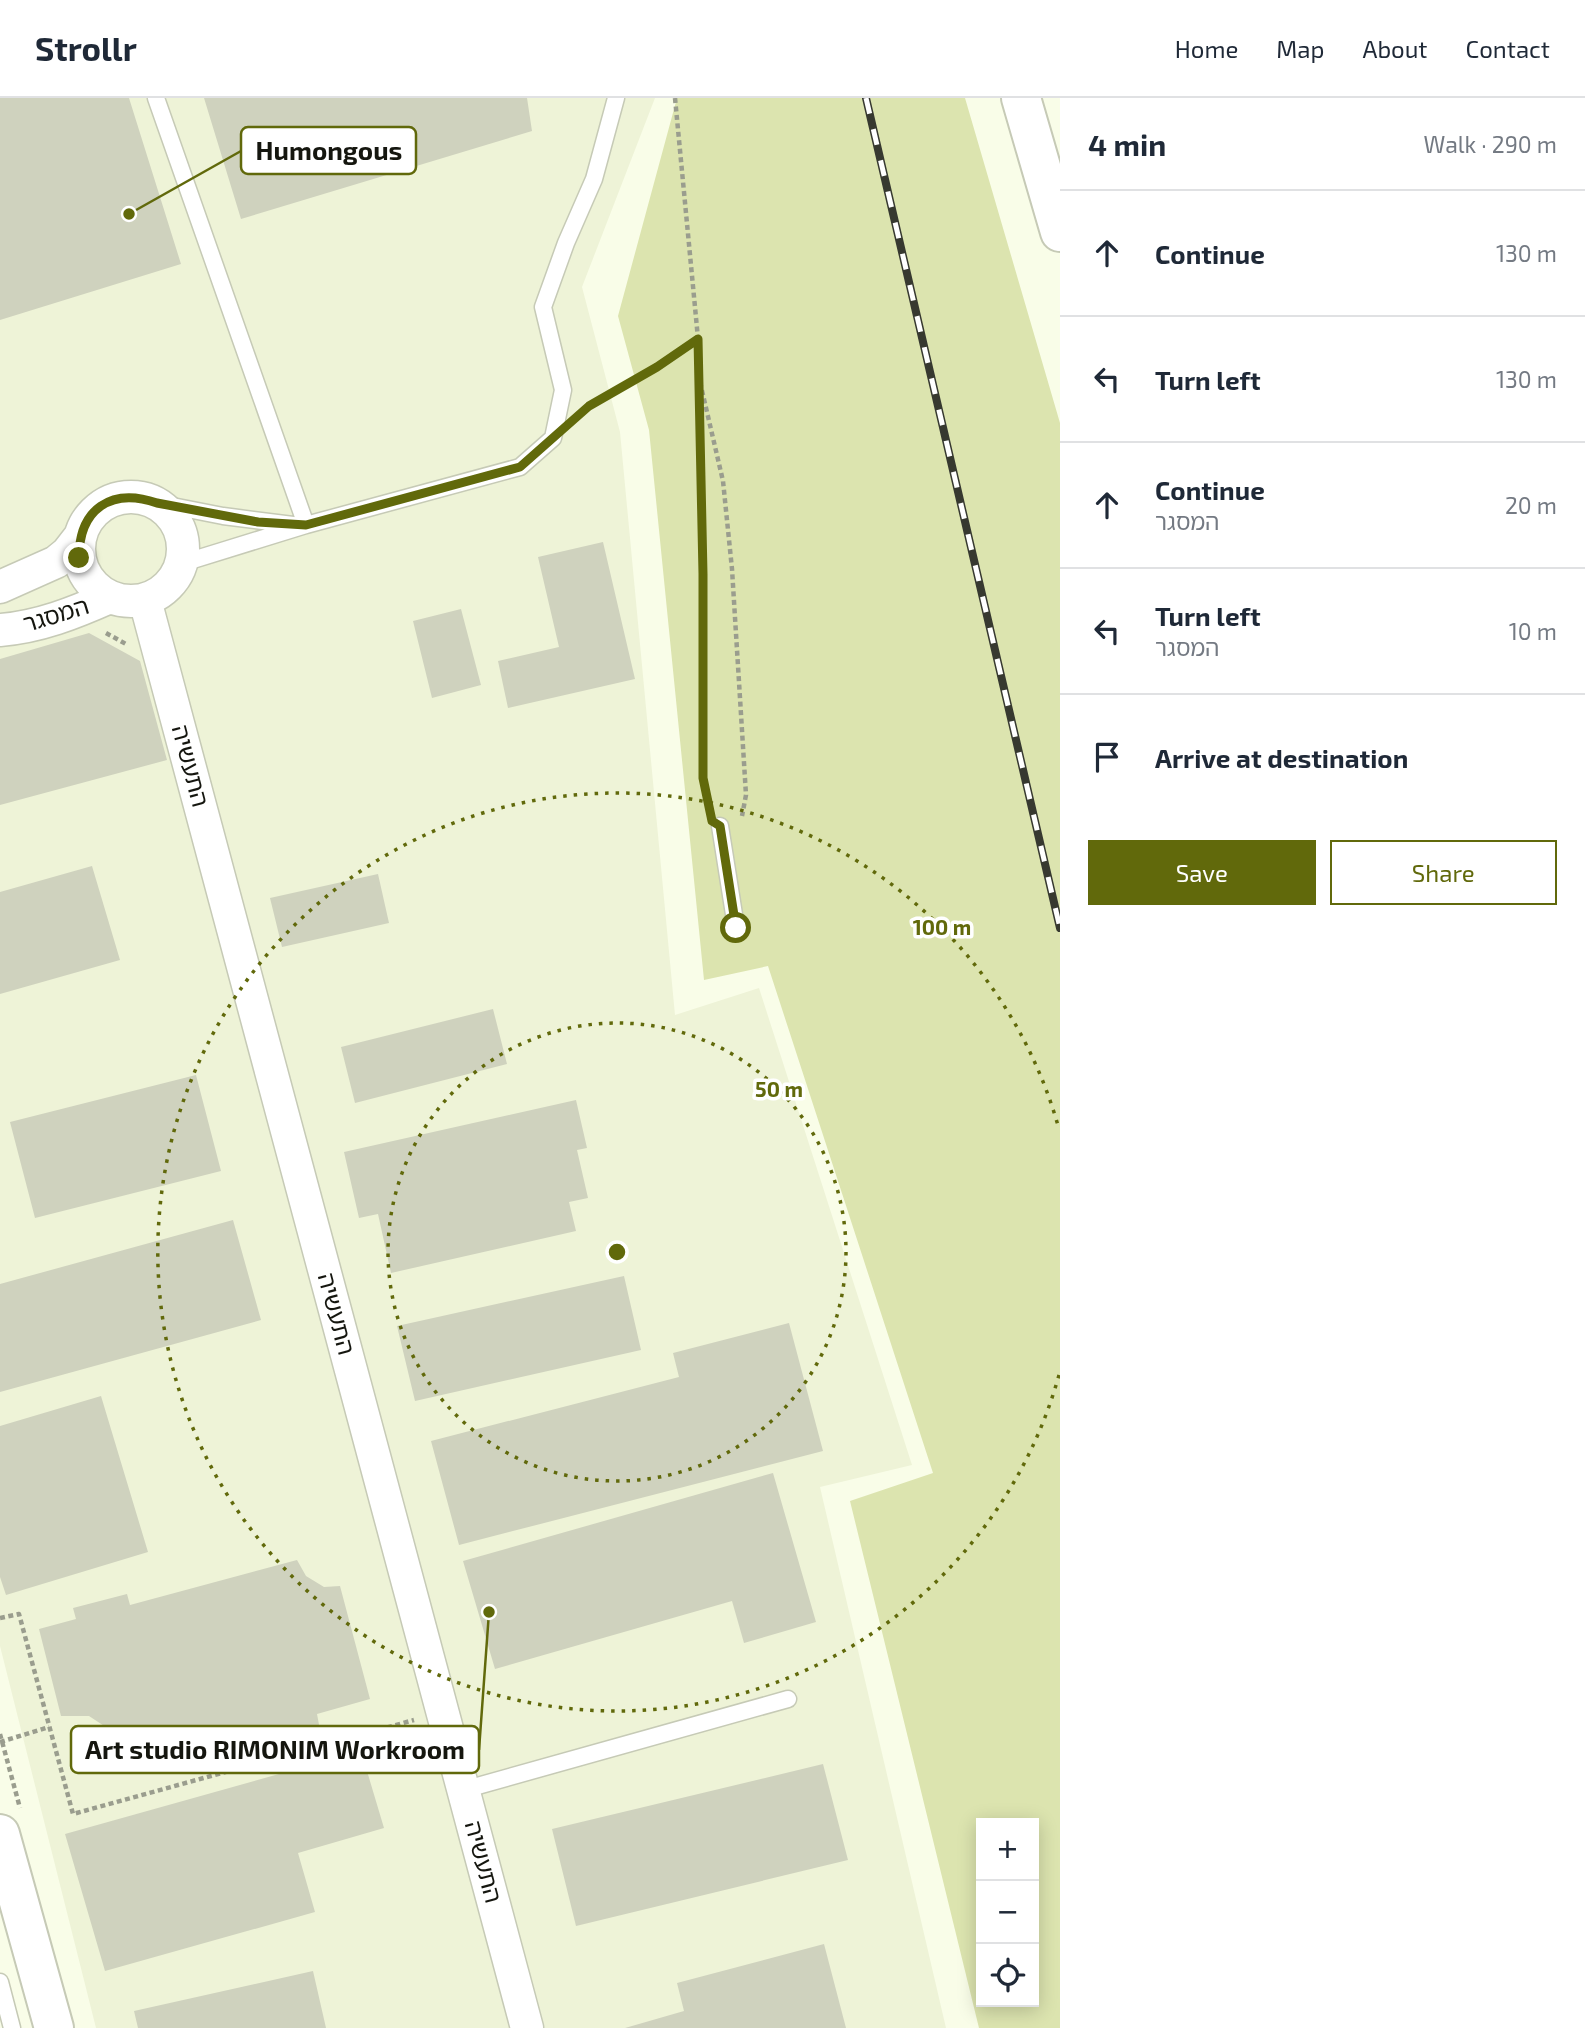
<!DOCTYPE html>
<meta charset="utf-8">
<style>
body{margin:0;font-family:"Exo 2","Noto Sans Hebrew",sans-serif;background:#f2f2f3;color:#1f2937}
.controls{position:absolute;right:21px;bottom:21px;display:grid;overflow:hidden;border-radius:0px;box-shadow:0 4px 18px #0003}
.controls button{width:63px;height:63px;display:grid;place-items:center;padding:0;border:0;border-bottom:2px solid #e0e1e3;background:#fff;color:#1f2937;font:35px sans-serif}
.stop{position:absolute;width:21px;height:21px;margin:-16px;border:5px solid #61690b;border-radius:50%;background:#fff}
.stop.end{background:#61690b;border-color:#fff;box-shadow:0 2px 7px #0008}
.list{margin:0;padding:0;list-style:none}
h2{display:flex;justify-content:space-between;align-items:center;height:91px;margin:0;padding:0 28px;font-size:30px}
h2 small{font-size:23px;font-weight:400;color:#747a83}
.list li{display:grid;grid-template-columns:46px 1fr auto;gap:21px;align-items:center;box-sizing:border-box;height:126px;padding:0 28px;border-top:2px solid #e0e1e3}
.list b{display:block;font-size:26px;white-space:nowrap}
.list p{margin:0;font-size:23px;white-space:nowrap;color:#747a83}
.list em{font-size:23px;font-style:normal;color:#747a83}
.actions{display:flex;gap:14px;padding:21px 28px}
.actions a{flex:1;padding:16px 0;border:2px solid #61690b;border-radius:0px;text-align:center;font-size:24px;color:#61690b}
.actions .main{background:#61690b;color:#fff}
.icon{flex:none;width:38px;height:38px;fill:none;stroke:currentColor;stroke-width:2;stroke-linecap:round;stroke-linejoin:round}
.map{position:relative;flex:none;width:1060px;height:1930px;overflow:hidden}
header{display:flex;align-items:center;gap:42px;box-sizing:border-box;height:98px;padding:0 35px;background:#fff;border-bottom:2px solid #e0e1e3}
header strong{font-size:33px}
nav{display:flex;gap:38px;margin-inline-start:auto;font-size:24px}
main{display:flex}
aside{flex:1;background:#fff}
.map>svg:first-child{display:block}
.built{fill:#eef3d7}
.green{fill:#dce4af;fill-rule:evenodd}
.building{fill:#cfd2be}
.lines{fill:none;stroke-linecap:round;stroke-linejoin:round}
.service-casing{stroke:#c6cab6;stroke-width:19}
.minor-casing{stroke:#c6cab6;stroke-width:35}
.primary-casing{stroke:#c6cab6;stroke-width:42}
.trunk-casing{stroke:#c6cab6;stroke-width:42}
.path{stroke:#9a9d8e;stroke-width:4.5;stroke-dasharray:5 3.5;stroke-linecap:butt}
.service{stroke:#fff;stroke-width:16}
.minor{stroke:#fff;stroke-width:32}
.primary{stroke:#fff;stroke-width:38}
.trunk{stroke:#fff;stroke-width:38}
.rail-casing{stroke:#373930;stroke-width:8}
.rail{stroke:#fff;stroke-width:5;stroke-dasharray:16;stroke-linecap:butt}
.route{stroke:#61690b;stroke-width:9}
.ring{fill:none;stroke:#61690b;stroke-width:3.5;stroke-dasharray:3.5 7}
.labels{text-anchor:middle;stroke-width:7;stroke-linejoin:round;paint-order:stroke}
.street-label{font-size:24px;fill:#15160f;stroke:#fff}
.centre{fill:#61690b;stroke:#fff;stroke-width:3.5}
.ring-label{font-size:21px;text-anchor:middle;font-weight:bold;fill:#61690b;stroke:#fff;stroke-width:7;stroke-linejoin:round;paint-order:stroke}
.leader{fill:none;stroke:#61690b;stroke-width:2.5}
.callout-dot{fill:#61690b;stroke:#fff;stroke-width:2.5}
.callout{fill:#fff;stroke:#61690b;stroke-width:2.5}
.callout-label{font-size:26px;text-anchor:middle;font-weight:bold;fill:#15160f}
</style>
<header>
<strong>Strollr</strong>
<nav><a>Home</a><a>Map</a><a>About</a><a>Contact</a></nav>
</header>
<main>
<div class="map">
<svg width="1060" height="1930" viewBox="0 0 1060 1930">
<rect width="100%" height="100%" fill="#f9fde8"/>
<!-- built -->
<path class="built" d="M0,0H655L582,189L620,334L675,917L759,890L912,1367L820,1389L946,1930H96L0,1548Z"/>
<!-- green -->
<path class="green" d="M677,0H965L1060,325V1930H979L850,1403L933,1375L768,868L704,882L649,332L618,218ZM981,1725H1034V1904H981Z"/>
<!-- building -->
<path class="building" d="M0,0H129L181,166L0,222Z
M204,0H527L532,33L241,121Z
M603,444L635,581L508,610L498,563L559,549L538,459Z
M461,511L481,587L432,600L413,523Z
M89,535L140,563L167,662L0,707V561Z
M92,768L120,862L0,896V794Z
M378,776L389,825L282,849L270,800Z
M493,911L507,966L355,1005L341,949Z
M196,977L221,1073L35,1120L10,1024Z
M576,1002L587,1050L577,1052L588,1100L569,1104L576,1133L391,1175L378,1116L359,1120L344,1054Z
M233,1122L261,1222L0,1294V1186Z
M624,1178L641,1252L415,1303L397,1228Z
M789,1225L823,1353L459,1447L431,1343L679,1279L673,1255Z
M101,1298L148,1454L6,1497L0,1479V1328Z
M773,1375L816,1524L744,1545L732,1503L495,1571L463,1463Z
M297,1462L306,1478L324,1489L340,1488L370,1601L317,1616L320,1632L244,1653L240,1637L133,1663L121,1639L89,1618H61L39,1531L76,1521L73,1510L127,1496L130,1507Z
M361,1653L384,1730L298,1755L315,1814L105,1873L65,1736Z
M823,1666L848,1762L576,1828L552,1731Z
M824,1846L846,1930H625L684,1913L677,1885Z
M313,1873L326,1930H138L134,1913Z"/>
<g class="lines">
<!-- service casing -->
<g class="service-casing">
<path id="service" d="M156,0L306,427
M157,405L223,418L293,427
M183,465L306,427L520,369L553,340L563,292L543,209L566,145L594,81L616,0
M720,728L736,829
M463,1692L788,1601
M0,1884L12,1930"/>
</g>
<!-- minor casing -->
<g class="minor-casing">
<path id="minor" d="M79 451a52 52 0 1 1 104 0a52 52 0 1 1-104 0Z
M0,489L56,464L67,455L81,437
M145,502L527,1930
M0,532C39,529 74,515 110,499"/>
</g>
<!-- primary casing -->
<g class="primary-casing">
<path id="primary" d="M0,1736L54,1930"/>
</g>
<!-- trunk casing -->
<g class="trunk-casing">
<path id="trunk" d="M1021,0L1060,134"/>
</g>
<!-- path -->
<path class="path" d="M675,0L699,251L703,476V680L709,708
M700,284L723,383L732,471L746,697L742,718
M582,314L657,269L698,241
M106,535L126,546
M0,1520L19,1516L73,1716L414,1622
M0,1636L20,1710
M0,1644L49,1629"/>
<!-- service -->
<use href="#service" class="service"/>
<!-- minor -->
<use href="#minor" class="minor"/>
<!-- primary -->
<use href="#primary" class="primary"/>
<!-- trunk -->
<use href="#trunk" class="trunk"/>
<!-- rail casing -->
<g class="rail-casing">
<path id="rail" d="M866,0L1060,830"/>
</g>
<!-- rail -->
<use href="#rail" class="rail"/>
</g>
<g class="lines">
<!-- route -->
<path class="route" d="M79,460C79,411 111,389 157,405L258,424L306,427L520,369L589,308L657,269L698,241L703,476V680L712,723L720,728L736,830"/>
</g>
<!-- distance rings -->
<g class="ring">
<circle cx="617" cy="1154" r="229"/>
<path d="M1059 1277A459 459 0 1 1 1059 1031"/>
</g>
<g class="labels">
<!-- street labels -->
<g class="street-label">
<text transform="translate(56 517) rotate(-17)" y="8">המסגר</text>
<text transform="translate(190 668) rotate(75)" y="8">התעשיה</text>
<text transform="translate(336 1216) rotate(75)" y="8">התעשיה</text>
<text transform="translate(483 1764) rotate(75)" y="8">התעשיה</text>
</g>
</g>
<circle cx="617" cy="1154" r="10" class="centre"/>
<g class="ring-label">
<text x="942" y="837">100 m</text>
<text x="779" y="999">50 m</text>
</g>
<!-- callouts -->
<path class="leader" d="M129 116L241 53M489 1514L479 1652"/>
<g class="callout-dot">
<circle cx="129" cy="116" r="7"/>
<circle cx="489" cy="1514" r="7"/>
</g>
<g class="callout">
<rect x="241" y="29" width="175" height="47" rx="7"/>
<rect x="71" y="1628" width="408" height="47" rx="7"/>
</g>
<g class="callout-label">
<text x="329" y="62">Humongous</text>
<text x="275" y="1661">Art studio RIMONIM Workroom</text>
</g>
</svg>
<div class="controls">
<button>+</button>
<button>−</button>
<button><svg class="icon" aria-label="locate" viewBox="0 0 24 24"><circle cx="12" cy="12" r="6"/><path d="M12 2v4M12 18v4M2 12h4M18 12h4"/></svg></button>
</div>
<div class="stop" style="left:736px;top:830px"></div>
<div class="stop end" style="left:79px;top:460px"></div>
</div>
<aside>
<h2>4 min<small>Walk · 290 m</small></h2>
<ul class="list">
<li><svg class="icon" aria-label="ahead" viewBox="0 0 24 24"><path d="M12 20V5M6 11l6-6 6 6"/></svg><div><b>Continue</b></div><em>130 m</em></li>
<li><svg class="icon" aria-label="left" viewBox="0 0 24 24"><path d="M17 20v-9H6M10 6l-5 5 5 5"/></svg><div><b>Turn left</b></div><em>130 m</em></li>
<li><svg class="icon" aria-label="ahead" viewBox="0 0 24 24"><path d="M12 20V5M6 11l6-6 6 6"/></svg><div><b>Continue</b><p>המסגר</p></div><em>20 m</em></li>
<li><svg class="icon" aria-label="left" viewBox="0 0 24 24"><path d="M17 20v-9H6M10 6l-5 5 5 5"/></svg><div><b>Turn left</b><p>המסגר</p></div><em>10 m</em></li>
<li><svg class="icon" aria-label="arrive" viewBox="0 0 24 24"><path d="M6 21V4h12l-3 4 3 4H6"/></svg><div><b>Arrive at destination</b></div></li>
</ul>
<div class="actions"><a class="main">Save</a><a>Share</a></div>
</aside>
</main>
